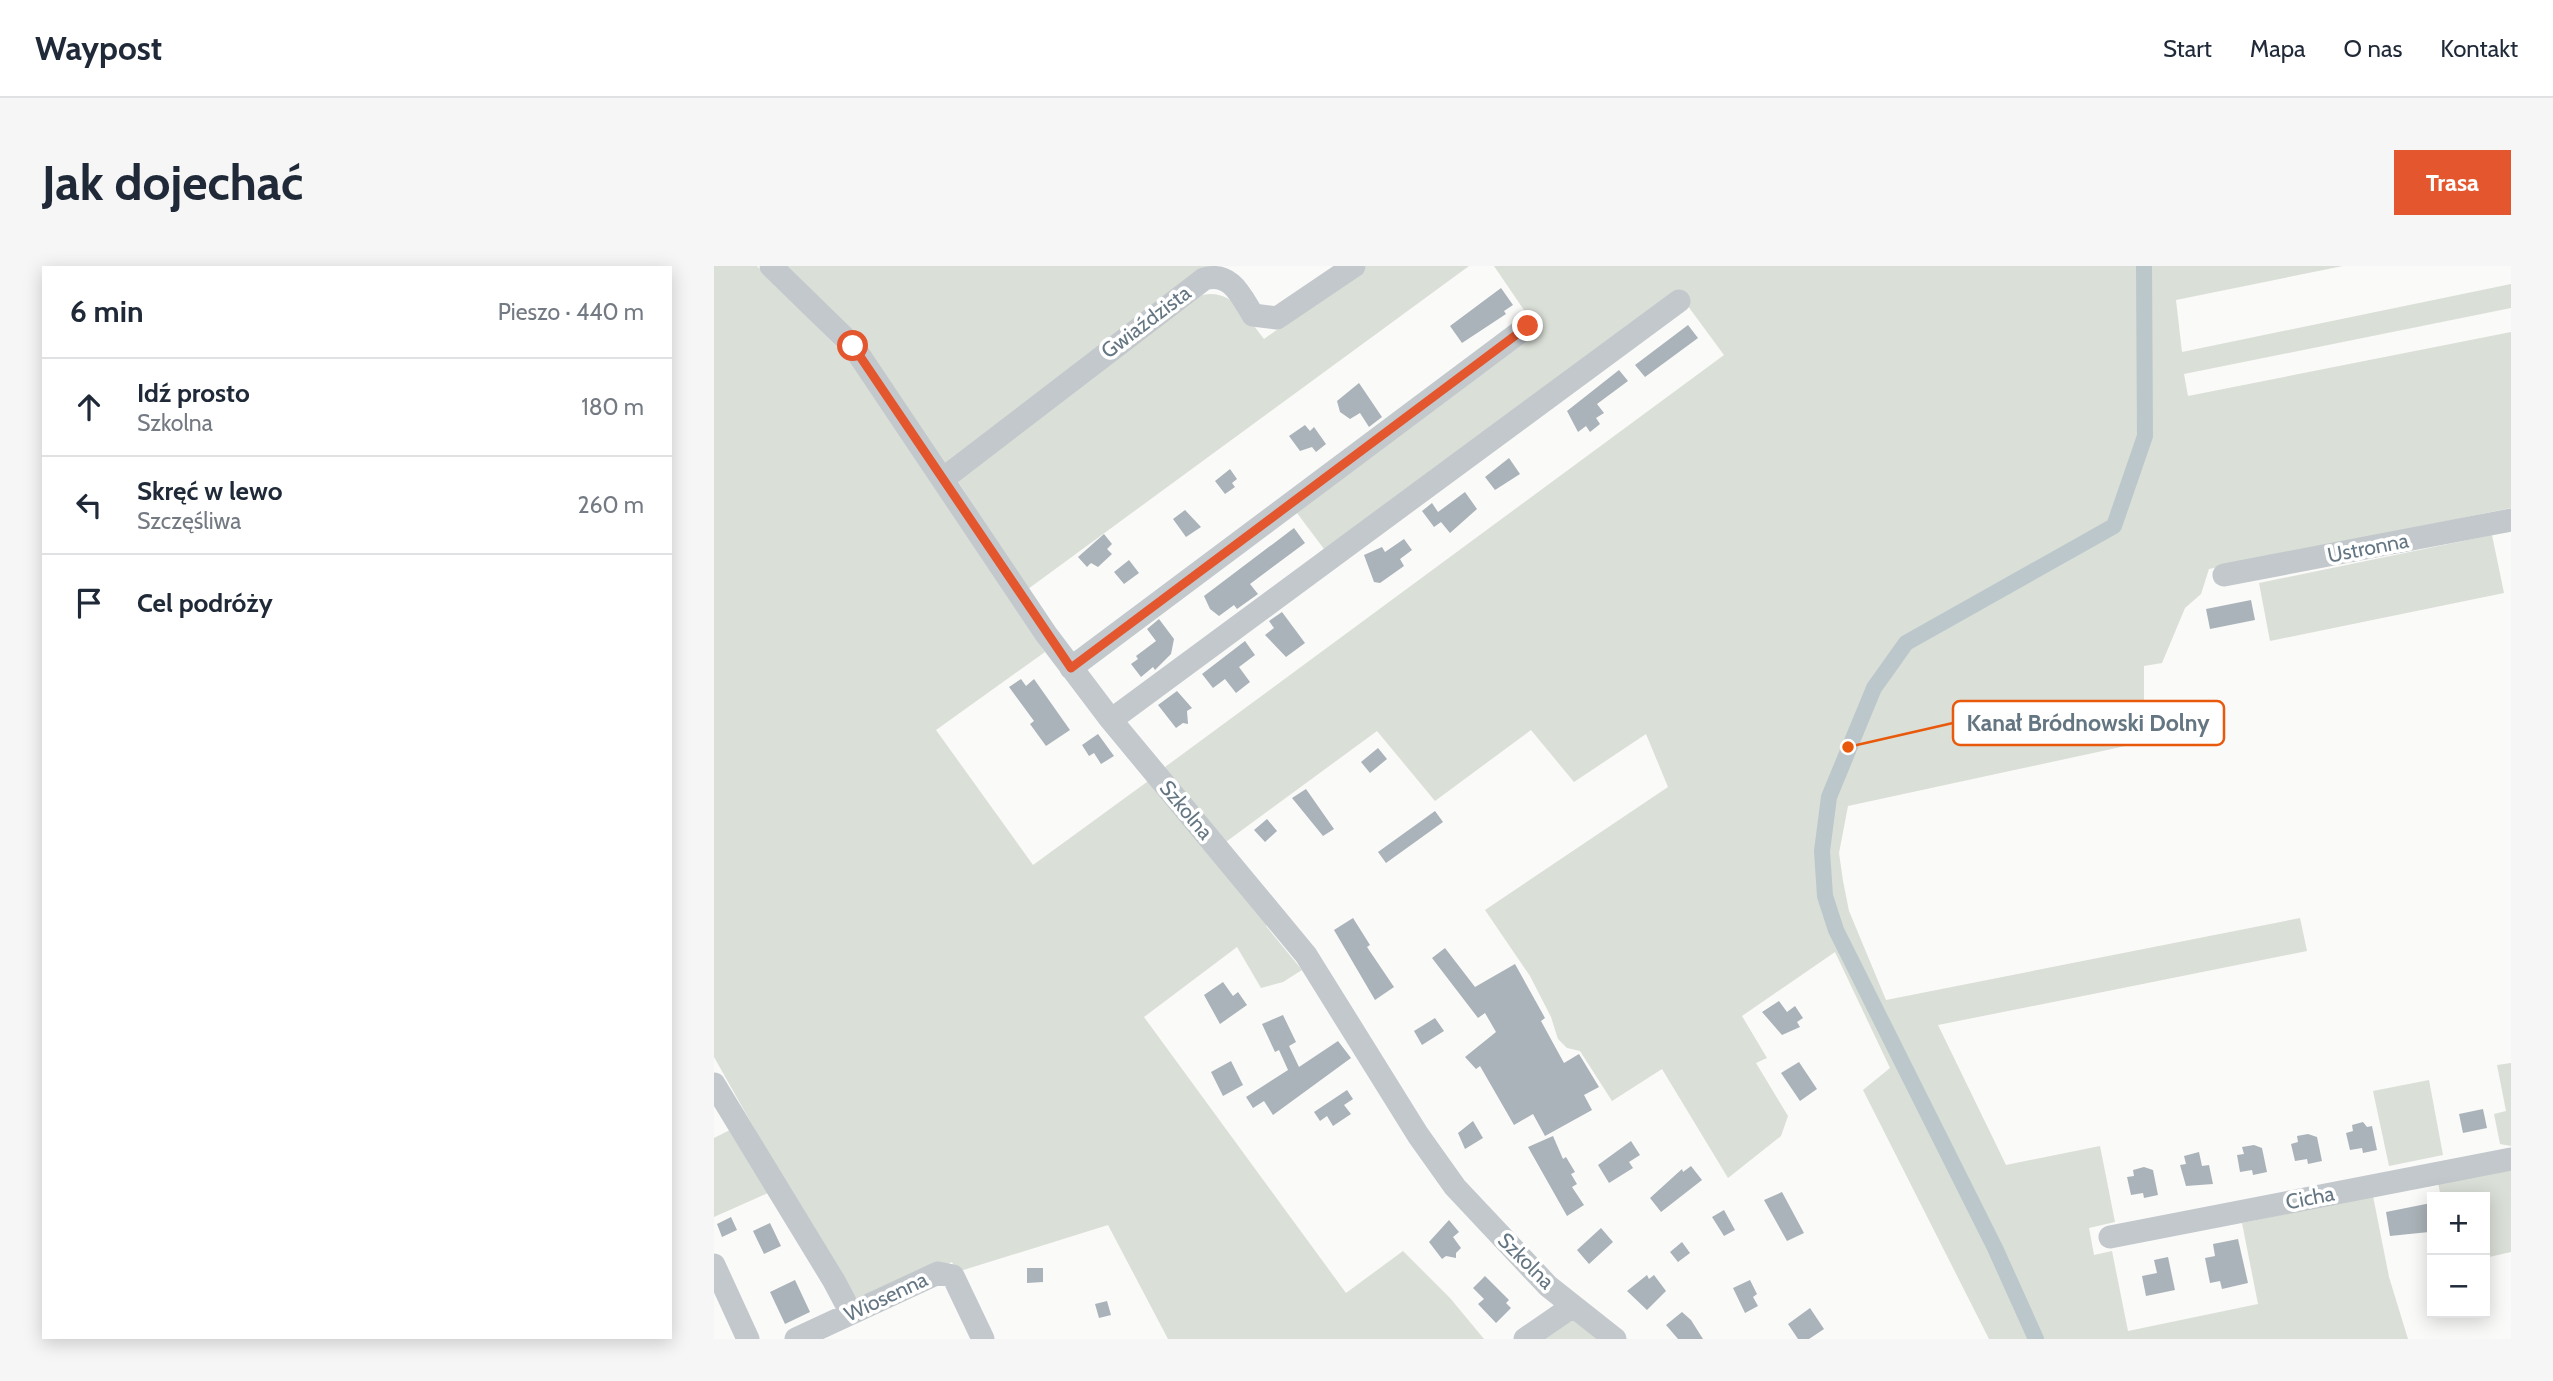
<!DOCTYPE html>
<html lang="pl">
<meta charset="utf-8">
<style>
body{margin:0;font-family:Cabin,sans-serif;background:#f6f6f7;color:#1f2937}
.controls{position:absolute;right:21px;bottom:21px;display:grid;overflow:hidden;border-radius:0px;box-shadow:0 4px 18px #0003}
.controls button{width:63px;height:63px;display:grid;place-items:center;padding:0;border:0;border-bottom:2px solid #e0e1e3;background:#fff;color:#1f2937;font:35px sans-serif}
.stop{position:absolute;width:21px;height:21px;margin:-16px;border:5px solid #e4572e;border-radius:50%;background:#fff}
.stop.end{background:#e4572e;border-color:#fff;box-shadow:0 2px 7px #0008}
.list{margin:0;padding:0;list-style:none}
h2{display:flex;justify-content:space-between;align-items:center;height:91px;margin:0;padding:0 28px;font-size:30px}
h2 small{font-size:23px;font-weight:400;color:#747a83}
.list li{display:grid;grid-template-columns:46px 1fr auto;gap:21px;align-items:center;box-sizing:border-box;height:98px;padding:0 28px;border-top:2px solid #e0e1e3}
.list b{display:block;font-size:26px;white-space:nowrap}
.list p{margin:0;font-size:23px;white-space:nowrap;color:#747a83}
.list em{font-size:23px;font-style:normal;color:#747a83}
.icon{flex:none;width:38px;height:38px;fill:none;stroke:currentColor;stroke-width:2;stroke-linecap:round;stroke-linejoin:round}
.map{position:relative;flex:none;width:1797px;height:1073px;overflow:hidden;border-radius:0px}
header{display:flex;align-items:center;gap:42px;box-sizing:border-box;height:98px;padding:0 35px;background:#fff;border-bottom:2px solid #e0e1e3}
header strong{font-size:33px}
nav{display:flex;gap:38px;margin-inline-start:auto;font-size:24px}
.intro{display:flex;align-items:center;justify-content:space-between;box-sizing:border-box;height:168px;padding:0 42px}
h1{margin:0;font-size:49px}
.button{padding:18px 32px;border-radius:0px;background:#e4572e;color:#fff;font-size:24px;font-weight:700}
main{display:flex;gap:42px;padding:0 42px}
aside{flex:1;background:#fff;border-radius:0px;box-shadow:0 4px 18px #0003}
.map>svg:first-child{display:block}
.green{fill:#dadfd7}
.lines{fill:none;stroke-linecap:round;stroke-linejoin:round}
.canal{stroke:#bbc7cb;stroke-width:16}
.building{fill:#aab3b9}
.minor{stroke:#c3c8cc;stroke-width:23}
.route{stroke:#e4572e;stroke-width:9}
.labels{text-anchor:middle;stroke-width:7;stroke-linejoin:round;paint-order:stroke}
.street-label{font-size:21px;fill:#657683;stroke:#fff}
.leader{fill:none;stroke:#e8590c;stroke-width:2.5}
.callout-dot{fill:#e8590c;stroke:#fff;stroke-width:2.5}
.callout{fill:#fff;stroke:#e8590c;stroke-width:2.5}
.callout-label{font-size:23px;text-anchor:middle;font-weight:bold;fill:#657683}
</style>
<header>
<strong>Waypost</strong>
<nav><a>Start</a><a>Mapa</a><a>O nas</a><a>Kontakt</a></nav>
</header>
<div class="intro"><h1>Jak dojechać</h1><a class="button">Trasa</a></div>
<main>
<aside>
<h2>6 min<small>Pieszo · 440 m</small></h2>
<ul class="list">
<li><svg class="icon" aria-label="ahead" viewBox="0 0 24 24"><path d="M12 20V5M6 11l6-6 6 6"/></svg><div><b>Idź prosto</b><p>Szkolna</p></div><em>180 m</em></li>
<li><svg class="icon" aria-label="left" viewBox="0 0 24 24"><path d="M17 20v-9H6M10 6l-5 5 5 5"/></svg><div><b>Skręć w lewo</b><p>Szczęśliwa</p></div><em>260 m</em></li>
<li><svg class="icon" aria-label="arrive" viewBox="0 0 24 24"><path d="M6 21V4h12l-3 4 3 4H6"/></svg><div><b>Cel podróży</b></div></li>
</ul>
</aside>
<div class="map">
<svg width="1797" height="1073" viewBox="0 0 1797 1073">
<rect width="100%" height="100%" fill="#fafaf8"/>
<!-- green -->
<path class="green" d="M0,0H43L141,99L331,386L222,464L319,599L437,513L557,656L552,660L588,704L569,716L547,722L523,681L430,751L632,1027L689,985L736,1032L770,1073H454L394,959L243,1006L238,996L141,1041L0,791Z
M66,0H497L227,201Z
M652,0H755L314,323L241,211L482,31C516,18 532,50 550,73Z
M780,0H1629L1462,34L1468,86L1797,18V42L1470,108L1474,130L1797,66V242L1495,303L1487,328L1471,342L1448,397L1430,400V476L1134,540L1125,587L1129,615L1135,645L1172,734L1586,652L1593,685L1224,759L1292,899L1386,880L1401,956L1375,962L1380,989L1398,985L1414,1065L1544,1038L1528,957L1659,930L1675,1011L1694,1073H1275L1149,824L1176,802L1121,686L1028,750L1053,792L1042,797L1074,850L1067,870L1014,912L948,803L898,835L866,785L853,782L844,773L837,751L816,710L771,644L954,521L932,468L860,516L817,464L721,535L663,465L509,578L447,504L1010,89L965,28L613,287L580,243L823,63Z
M1778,269L1790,327L1556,375L1545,317Z
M1797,797V880L1786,878L1780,848L1792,845L1783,799Z
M1715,814L1729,889L1675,900L1659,825Z
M16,864L54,927L0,951V872Z
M1797,902V986L1771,992V931H1727L1724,917Z
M861,1051L888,1073H824Z"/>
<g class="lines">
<!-- canal -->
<path class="canal" d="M1322,1073L1281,982L1122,664L1111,630L1108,585L1115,531L1160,422L1192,377L1400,260L1431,170L1430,0"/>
</g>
<!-- building -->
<path class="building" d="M787,22L799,39L790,45L792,48L748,77L736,60Z
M974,59L984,72L931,111L921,99Z
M905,104L914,115L883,138L890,147L882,152L886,158L876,166L872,160L864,166L853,145Z
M645,117L668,151L655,161L646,147L636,153L626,146L623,135Z
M591,159L596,165L600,161L612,178L602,186L598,181L586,185L575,170Z
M795,192L806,208L781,224L771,211Z
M516,203L523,213L518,217L521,221L511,228L501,215Z
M751,226L763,243L736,267L727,256L720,261L708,245L718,237L724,246Z
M471,244L487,261L472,271L459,253Z
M580,262L591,277L536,318L544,328L523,343L520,339L505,350L496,343L490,330Z
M390,268L398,278L393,283L398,288L384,301L377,297L373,301L364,291Z
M690,273L698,284L686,293L690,300L666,317L660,316L650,289L668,281L671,286Z
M415,294L425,307L410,318L400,306Z
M1537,334L1541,354L1496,363L1492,343Z
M568,346L591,377L572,391L551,369L560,362L555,355Z
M445,353L460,373L457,388L441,404L439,401L427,411L417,398L424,393L422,390L442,375L433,363Z
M531,375L541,389L525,401L536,416L522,427L511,413L499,422L488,408Z
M307,413L312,420L320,413L356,464L332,480L316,458L320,455L295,421Z
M463,425L478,442L473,445L474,458L469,457L462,462L444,439Z
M384,468L400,490L387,498L380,487L375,490L368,479Z
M664,482L673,493L656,507L647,496Z
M592,523L620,563L609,570L578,532Z
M721,545L729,556L672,597L664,586Z
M553,553L563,565L551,576L540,564Z
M639,652L656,679L653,681L680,721L661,734L620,664Z
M731,682L761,721L801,698L831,752L827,755L850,797L865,788L885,821L870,829L878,844L831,870L819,848L800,859L766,800L762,803L751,791L782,766L771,747L764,752L718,692Z
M509,716L519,730L524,726L533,739L506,758L490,729Z
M1065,735L1073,746L1081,740L1089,752L1083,756L1086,761L1068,769L1048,746Z
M569,749L582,776L575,780L585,801L624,775L637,792L559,849L550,835L539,842L532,831L574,804L565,784L561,786L548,758Z
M721,752L730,765L708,779L700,765Z
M517,795L529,819L509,830L497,806Z
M1085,796L1103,823L1086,835L1067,807Z
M633,824L639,833L630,839L637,848L619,860L613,850L606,855L600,846Z
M1769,843L1773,862L1749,867L1745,848Z
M759,855L769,872L751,883L744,867Z
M1649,856L1653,861L1658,860L1663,884L1649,887L1648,882L1636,884L1632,867L1639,865L1638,859Z
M1594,868L1603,871L1608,895L1594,898L1593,893L1581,895L1577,878L1584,876L1583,870Z
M839,870L849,893L852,891L861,906L857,908L863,918L858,921L870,939L853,950L814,881Z
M917,875L926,889L915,896L919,902L895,917L884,899Z
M1540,879L1548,882L1553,906L1539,909L1538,904L1526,906L1523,889L1530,888L1528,881Z
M1485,886L1488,900L1495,899L1499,918L1472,920L1466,899L1472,898L1470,890Z
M977,900L988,914L947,946L936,932L968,903L969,906Z
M1430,901L1439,904L1444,929L1430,932L1429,927L1417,929L1413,911L1420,910L1419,904Z
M1068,926L1090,967L1073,975L1050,934Z
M1717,937L1718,961L1714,962L1715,966L1676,970L1672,946Z
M1010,944L1021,964L1010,970L998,951Z
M17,951L23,964L8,971L3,958Z
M735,954L745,966L739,971L747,982L742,987V992L732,990L728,993L715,976Z
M56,957L67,980L50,988L39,965Z
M887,962L899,976L875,998L863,984Z
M1524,973L1534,1017L1508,1023L1506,1015L1496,1017L1491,992L1501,990L1499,978Z
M968,976L976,987L964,996L956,986Z
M1454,991L1461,1024L1432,1030L1428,1010L1443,1007L1440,994Z
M313,1002H329V1016L313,1017Z
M933,1009L935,1013L940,1009L952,1025L933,1044L913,1025Z
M771,1010L795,1034L792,1037L797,1042L782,1057L764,1038L770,1033L759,1022Z
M81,1014L96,1046L71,1058L56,1026Z
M1036,1014L1043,1028L1039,1031L1044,1040L1031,1047L1019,1022Z
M393,1035L397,1049L385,1052L381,1038Z
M1096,1042L1110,1063L1095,1073H1084L1074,1058Z
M968,1046L977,1054L989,1073H964L952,1059Z"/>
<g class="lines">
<!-- minor -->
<path class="minor" d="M57,0L139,80L332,368L397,454L592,689L704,869L741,921L834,1020L901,1073
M229,213L490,13C517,5 527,30 539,49L563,52L640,0
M1510,309L1797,254
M357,402L814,60
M397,454L965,35
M0,818L120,1015L137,1047
M1396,971L1797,893
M0,999L34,1073
M82,1073L224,1007L239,1010L269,1073
M811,1073L859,1040"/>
</g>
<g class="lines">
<!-- route -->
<path class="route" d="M139,80L357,402L814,60"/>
</g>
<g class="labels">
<!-- street labels -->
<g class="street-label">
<text transform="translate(432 56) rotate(-37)" y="7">Gwiaździsta</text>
<text transform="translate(1654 282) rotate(-11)" y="7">Ustronna</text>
<text transform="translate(472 544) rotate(50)" y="7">Szkolna</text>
<text transform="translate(1596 932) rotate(-11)" y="7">Cicha</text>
<text transform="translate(812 995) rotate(45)" y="7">Szkolna</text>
<text transform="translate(172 1031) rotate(-25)" y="7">Wiosenna</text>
</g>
</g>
<!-- callouts -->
<path class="leader" d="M1134 481L1239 457"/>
<circle class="callout-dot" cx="1134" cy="481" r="7"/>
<rect class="callout" x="1239" y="435" width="271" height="44" rx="7"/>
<g class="callout-label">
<text x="1374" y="465">Kanał Bródnowski Dolny</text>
</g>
</svg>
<div class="controls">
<button>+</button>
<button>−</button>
</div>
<div class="stop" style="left:139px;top:80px"></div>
<div class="stop end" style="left:814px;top:60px"></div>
</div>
</main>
